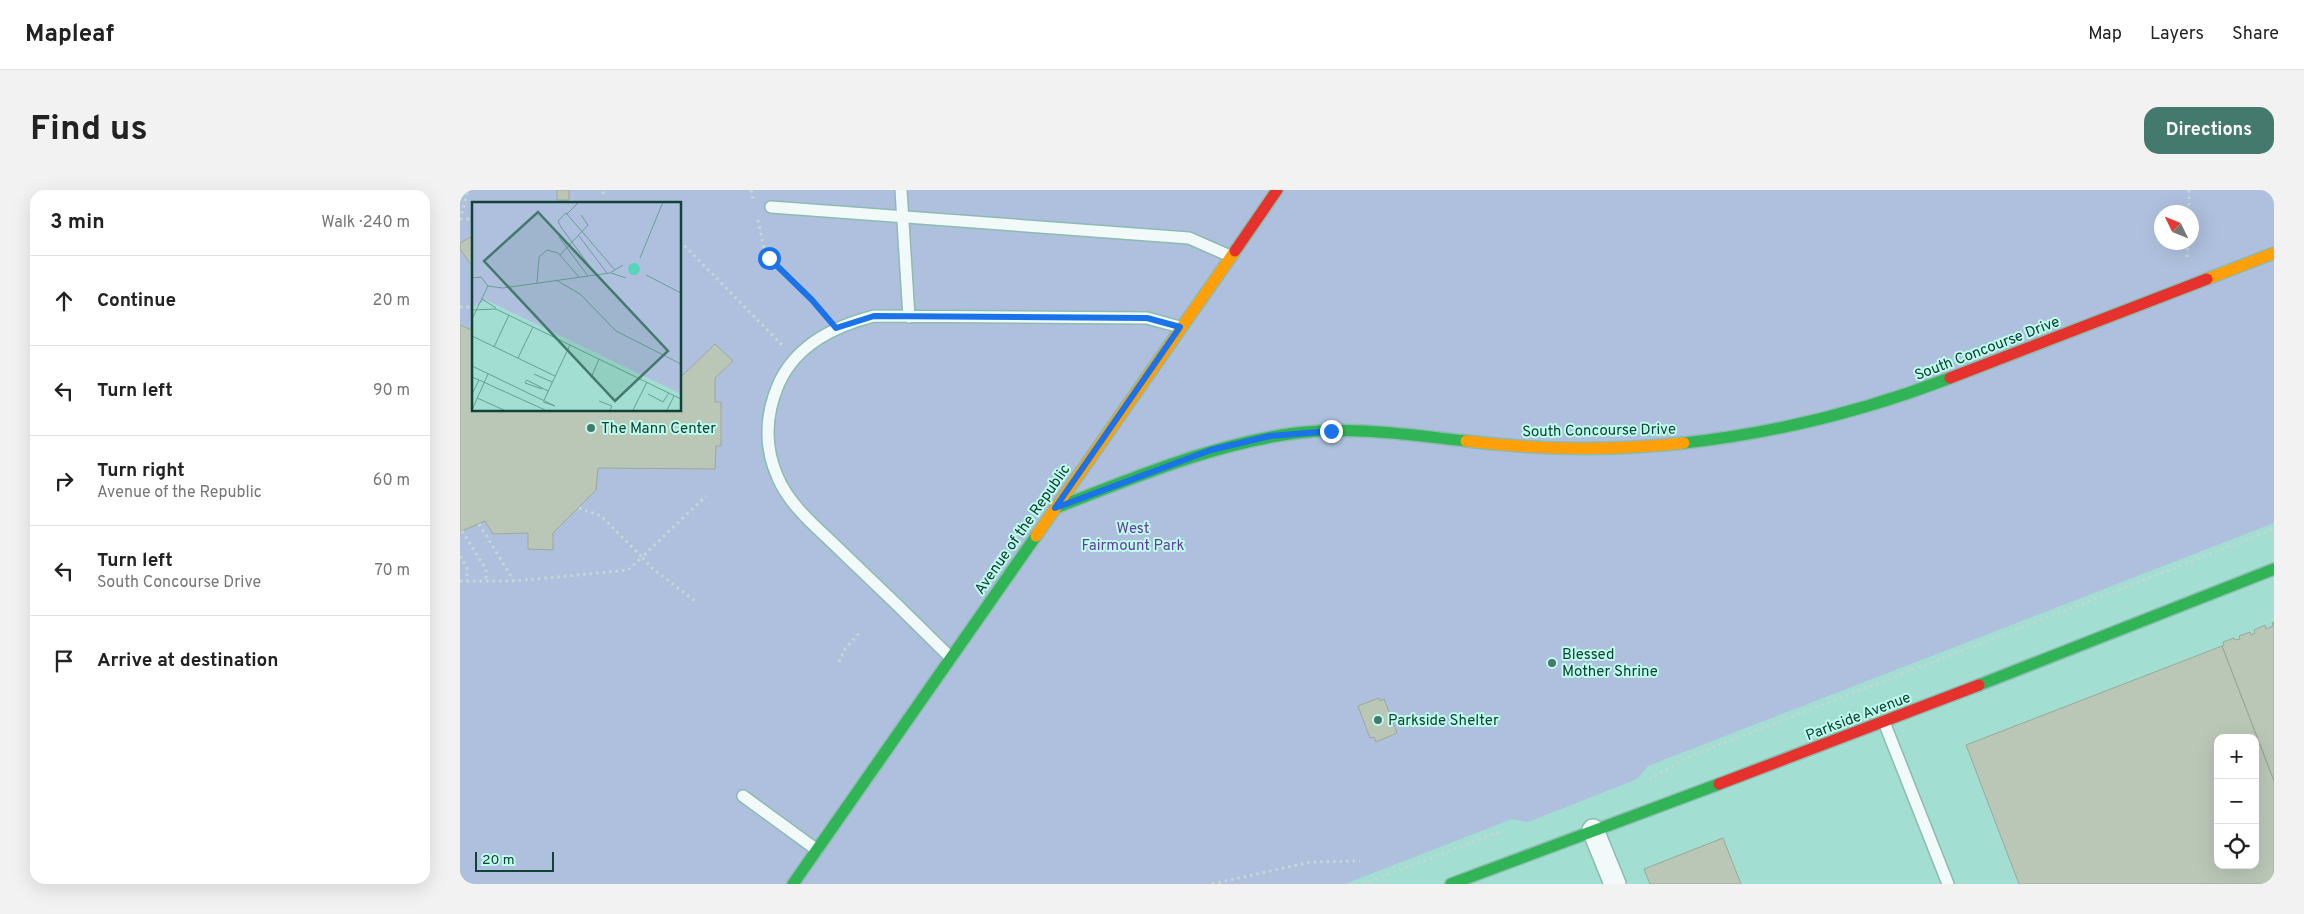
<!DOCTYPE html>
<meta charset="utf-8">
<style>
body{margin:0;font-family:Overpass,sans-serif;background:#f2f2f2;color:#222}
.controls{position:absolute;right:15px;bottom:15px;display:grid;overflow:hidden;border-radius:10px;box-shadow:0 5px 20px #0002}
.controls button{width:45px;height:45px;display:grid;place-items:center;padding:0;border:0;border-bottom:1px solid #e0e0e0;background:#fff;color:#222;font:25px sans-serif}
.compass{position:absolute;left:1694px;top:15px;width:45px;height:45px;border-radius:50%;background:#fff;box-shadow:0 5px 20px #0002;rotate:313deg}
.scale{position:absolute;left:15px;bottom:12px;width:79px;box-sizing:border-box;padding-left:5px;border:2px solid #114238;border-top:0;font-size:14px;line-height:18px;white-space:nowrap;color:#114238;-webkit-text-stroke:4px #befbeb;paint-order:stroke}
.stop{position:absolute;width:15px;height:15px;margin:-11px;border:4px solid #1a73e8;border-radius:50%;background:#fff}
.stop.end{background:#1a73e8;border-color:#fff;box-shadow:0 1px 5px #0008}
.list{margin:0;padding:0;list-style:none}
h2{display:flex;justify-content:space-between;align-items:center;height:65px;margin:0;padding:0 20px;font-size:21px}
h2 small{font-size:16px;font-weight:400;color:#767676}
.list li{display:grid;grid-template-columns:32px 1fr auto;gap:15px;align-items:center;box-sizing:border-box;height:90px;padding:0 20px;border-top:1px solid #e0e0e0}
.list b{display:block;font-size:19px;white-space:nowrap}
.list p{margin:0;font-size:16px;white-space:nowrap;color:#767676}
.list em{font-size:16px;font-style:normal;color:#767676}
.icon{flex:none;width:28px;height:28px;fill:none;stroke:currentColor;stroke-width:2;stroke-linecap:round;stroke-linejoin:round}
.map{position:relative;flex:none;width:1814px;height:694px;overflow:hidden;border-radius:15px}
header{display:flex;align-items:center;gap:30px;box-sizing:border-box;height:70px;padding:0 25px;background:#fff;border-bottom:1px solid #e0e0e0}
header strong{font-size:24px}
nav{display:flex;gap:28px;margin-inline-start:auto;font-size:18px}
.intro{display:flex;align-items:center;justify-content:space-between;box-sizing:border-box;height:120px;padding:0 30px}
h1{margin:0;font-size:35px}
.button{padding:12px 22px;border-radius:15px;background:#44796e;color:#fff;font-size:18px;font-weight:700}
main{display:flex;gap:30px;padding:0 30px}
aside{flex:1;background:#fff;border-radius:15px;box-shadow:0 5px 20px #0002}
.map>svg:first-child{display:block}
.green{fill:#afc0de;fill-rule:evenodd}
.building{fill:#bac7b7;stroke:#9aa998;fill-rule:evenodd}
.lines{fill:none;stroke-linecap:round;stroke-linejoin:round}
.lane-casing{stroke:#8bbbb1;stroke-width:14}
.street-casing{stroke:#8bbbb1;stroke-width:24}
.fast-casing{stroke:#8bbbb1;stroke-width:14}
.slow-casing{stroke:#8bbbb1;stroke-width:14}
.jam-casing{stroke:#8bbbb1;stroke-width:14}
.path{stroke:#c3d7d3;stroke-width:3;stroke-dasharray:2.5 4;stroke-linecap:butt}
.lane{stroke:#f1faf8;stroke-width:11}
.street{stroke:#f1faf8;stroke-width:21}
.fast{stroke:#30b455;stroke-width:11}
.slow{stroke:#ff9f0a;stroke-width:11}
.jam{stroke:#e5322d;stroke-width:11}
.route{stroke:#1a73e8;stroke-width:6}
.poi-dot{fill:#44796e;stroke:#befbeb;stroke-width:2}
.labels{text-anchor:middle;stroke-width:4;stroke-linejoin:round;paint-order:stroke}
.street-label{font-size:15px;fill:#114238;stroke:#befbeb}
.poi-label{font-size:15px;fill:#114238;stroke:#befbeb;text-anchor:start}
.park-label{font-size:15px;fill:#643ca3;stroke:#befbeb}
.inset-road{fill:none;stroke:#68a094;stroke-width:1}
.view{fill:#44796e;fill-opacity:0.15;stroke:#44796e;stroke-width:2.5}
.inset-edge{fill:none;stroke:#114238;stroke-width:2.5}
</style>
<header>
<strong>Mapleaf</strong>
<nav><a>Map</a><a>Layers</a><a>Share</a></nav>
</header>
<div class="intro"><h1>Find us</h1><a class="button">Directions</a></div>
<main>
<aside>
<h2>3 min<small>Walk · 240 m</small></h2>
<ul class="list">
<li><svg class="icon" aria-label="ahead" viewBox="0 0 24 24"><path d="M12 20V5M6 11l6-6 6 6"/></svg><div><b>Continue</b></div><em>20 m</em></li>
<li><svg class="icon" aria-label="left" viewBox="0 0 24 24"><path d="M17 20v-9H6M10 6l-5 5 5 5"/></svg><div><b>Turn left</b></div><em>90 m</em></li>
<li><svg class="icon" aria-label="right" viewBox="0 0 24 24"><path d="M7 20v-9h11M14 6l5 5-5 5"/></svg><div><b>Turn right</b><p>Avenue of the Republic</p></div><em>60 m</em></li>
<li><svg class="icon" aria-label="left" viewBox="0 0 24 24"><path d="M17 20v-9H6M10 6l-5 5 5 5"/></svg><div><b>Turn left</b><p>South Concourse Drive</p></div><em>70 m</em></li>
<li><svg class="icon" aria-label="arrive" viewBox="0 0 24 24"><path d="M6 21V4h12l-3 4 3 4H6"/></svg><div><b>Arrive at destination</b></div></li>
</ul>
</aside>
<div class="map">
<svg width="1814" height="694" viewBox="0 0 1814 694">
<rect width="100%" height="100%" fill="#a2ded1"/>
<!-- green -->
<path class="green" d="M0,0H1814V333L1188,576L1177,589L1068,632L1052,629L885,694H0ZM14,14H220V220H14ZM1702,22H1732V52H1702Z"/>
<!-- building -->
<path class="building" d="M97,0H109V10H97Z
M14,45V79L0,59V53Z
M0,135L14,141V220H220V185H223L255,154L273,171L255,188V212H261V256H256L255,279L138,278L136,300L93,343V360L68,359V343L33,344L25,331L0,342Z
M1814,432V591L1762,456L1764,455L1763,452L1774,448L1775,450L1780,449L1779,446L1790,442L1791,445L1795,443L1794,440L1805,435L1806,439L1813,436L1812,433Z
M1762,456L1814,591V694H1559L1506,555ZM1758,548H1795V675H1758Z
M919,508L920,511L924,509L937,543L916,552L914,547L910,548L898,516Z
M1263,648L1281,694H1190L1184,679Z"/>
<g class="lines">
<!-- lane casing -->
<g class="lane-casing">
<path id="lane" d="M441,0L449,127
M311,17L729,48L770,66
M491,468C455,432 419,397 382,362C360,340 331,318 318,288C304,257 305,225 319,193C337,154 375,136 414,126L687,128L720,137
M1424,532L1488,694
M283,606L357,660"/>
</g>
<!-- street casing -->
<g class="street-casing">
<path id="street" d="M1133,640L1155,694"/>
</g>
<!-- fast casing -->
<g class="fast-casing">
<path id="fast" d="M1224,253C1316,243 1404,221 1490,188
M595,318C674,288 752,254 836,243C893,236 950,245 1006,251
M1519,495L1814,379
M333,694L576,346
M991,694L1259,594"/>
</g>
<!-- slow casing -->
<g class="slow-casing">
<path id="slow" d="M1747,89L1814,63
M1006,251C1079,260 1152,261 1224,253
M576,346L775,61"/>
</g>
<!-- jam casing -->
<g class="jam-casing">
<path id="jam" d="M775,61L817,0
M1490,188L1747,89
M1259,594L1519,495"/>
</g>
<!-- path -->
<path class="path" d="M291,0L293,9
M143,4V0
M1729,22V0
M0,29H14
M0,30L8,0
M298,30L305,63L309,68L363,124
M220,51L323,156
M1727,67L1728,52
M0,117H14
M119,318L141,326L182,367L246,306
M19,334L54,391
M2,341L26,379V392
M0,366L7,378V391
M0,391H55L168,380L182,367L193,379L235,411
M379,472L385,459L401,441
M1189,590L1226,568L1814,339
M752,694L851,672L900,671
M903,694L1036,643L1045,642"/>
<!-- lane -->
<use href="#lane" class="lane"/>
<!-- street -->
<use href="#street" class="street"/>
<!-- fast -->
<use href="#fast" class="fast"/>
<!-- slow -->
<use href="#slow" class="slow"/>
<!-- jam -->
<use href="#jam" class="jam"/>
</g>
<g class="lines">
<!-- route -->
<path class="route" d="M309,68L352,110L376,138L414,126L687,128L720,137L595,318L751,260L810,246L871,241"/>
</g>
<!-- markers -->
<g class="poi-dot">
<circle cx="131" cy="238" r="5"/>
<circle cx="1092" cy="473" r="5"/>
<circle cx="918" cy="530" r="5"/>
</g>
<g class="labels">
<!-- street labels -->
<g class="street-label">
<text transform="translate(1527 158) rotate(-21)" y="5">South Concourse Drive</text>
<text transform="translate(1139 240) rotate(-1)" y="5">South Concourse Drive</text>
<text transform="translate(562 339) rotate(-55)" y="5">Avenue of the Republic</text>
<text transform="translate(1398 526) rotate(-21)" y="5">Parkside Avenue</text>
</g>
<!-- poi labels -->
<g class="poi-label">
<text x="141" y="243">The Mann Center</text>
<text x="1102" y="469">Blessed<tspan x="1102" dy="17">Mother Shrine</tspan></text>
<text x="928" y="535">Parkside Shelter</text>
</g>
<!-- park labels -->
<g class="park-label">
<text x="673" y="343">West<tspan x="673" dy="17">Fairmount Park</tspan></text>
</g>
</g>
<!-- overview -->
<g transform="translate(12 12)">
<rect width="209" height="209" fill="#a2ded1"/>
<path d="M0,0H209V192L14,98L0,106Z" fill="#afc0de"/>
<path d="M156 67a6 6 0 1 1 12 0a6 6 0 1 1-12 0Z" fill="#58d3bc"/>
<path class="inset-road" d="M95,12L107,0M107,34L135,71M87,35L116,74M88,53L116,23L109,13M168,56L191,0M139,71L154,76M124,73L89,25L86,19L94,11L143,68M174,73L209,91M0,76L9,75L16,84M84,78L108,92L144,129L209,162M65,81L67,55L75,48L86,51L107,75M16,84L31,86L138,71L151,63M10,97L24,106M0,108L24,107L209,197M0,117L16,84M0,134L83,174M22,145L37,113M46,156L61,125M0,164L83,204L71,200M62,172L80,180M0,175L7,178L0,192M119,176L127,157M7,178L73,208M70,187L53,181L55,178L76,189M176,192L191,200L197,191M5,196L32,208M72,198L98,143M127,199L140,204L138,208M0,208L16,172M161,208L175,180M195,208L202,194"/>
<path class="view" d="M66,10L196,149L143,199L12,59Z"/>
<rect width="209" height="209" class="inset-edge"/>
</g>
</svg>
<div class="controls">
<button>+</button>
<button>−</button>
<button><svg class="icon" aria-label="locate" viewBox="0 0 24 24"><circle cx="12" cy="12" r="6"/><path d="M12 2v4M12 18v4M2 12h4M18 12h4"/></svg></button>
</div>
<svg class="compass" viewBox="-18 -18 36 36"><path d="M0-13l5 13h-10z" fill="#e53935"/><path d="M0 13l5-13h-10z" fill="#767676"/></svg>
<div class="scale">20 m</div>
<div class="stop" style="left:309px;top:68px"></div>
<div class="stop end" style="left:871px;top:241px"></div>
</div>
</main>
